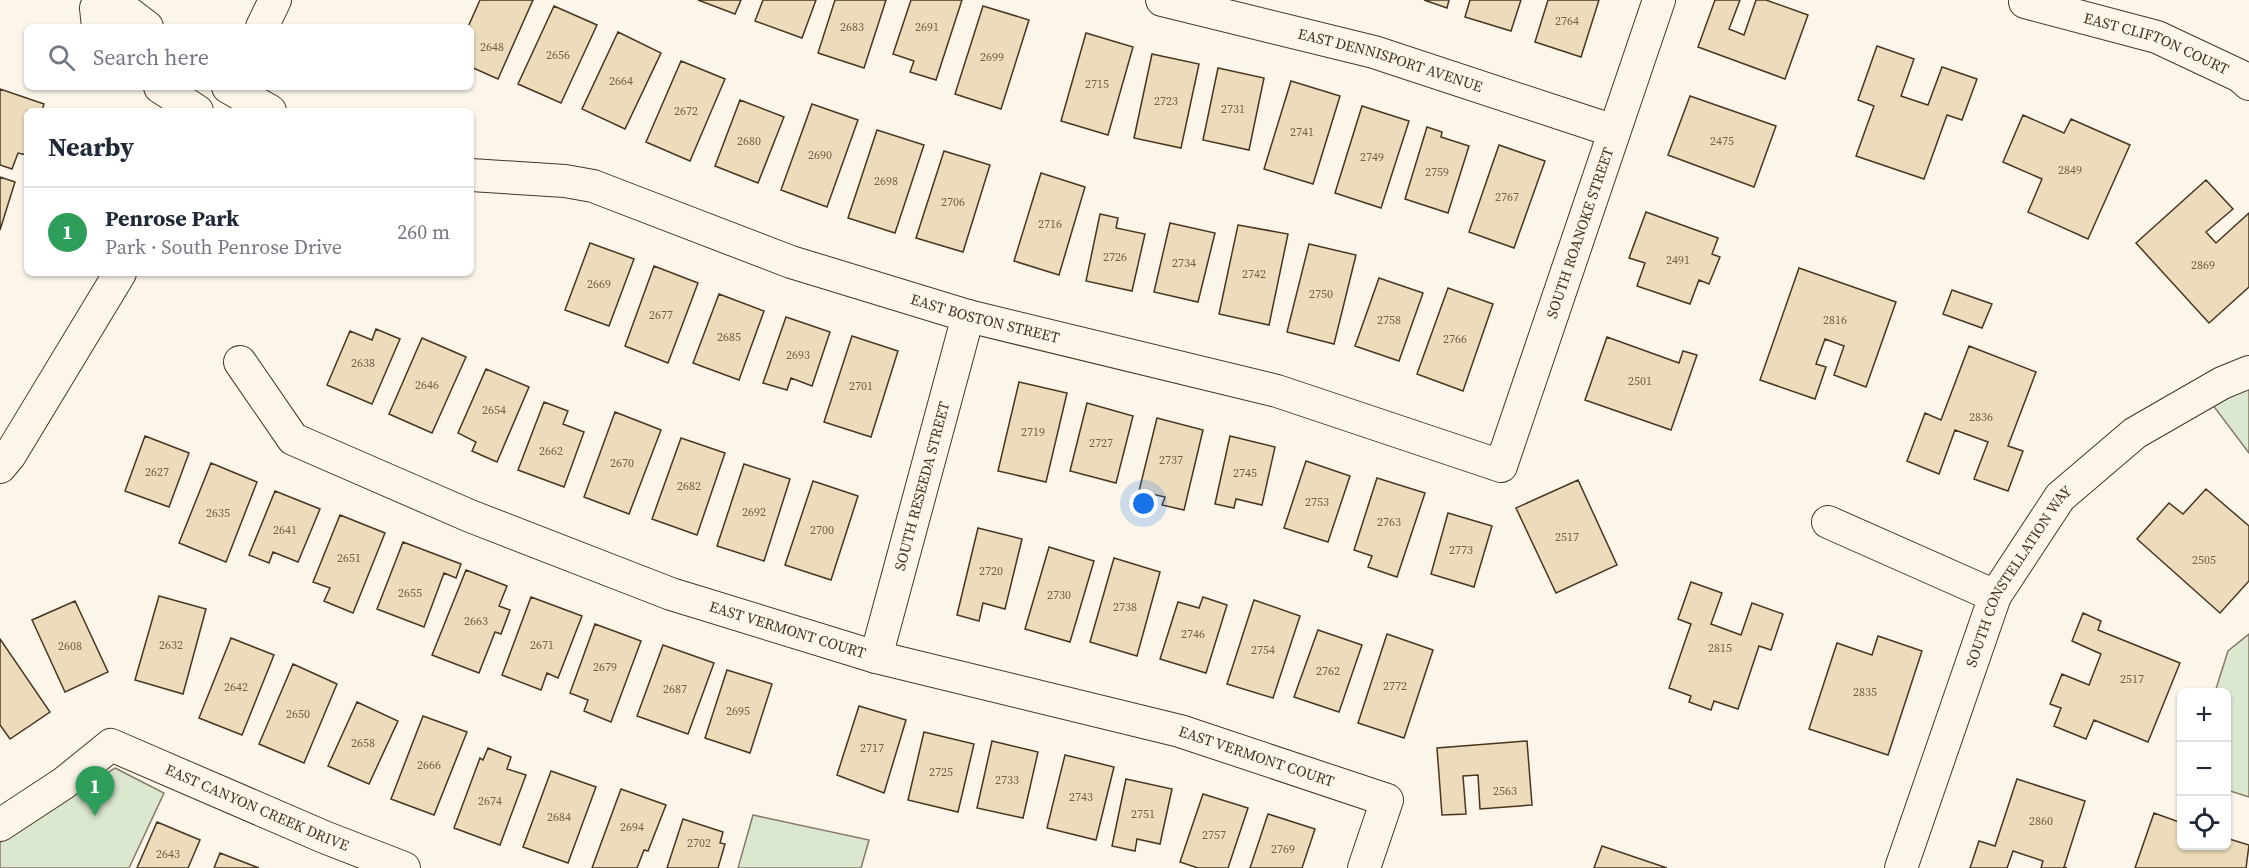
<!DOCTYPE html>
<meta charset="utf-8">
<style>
body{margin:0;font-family:"Source Serif 4",serif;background:#f6f6f7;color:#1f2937}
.controls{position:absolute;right:18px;bottom:18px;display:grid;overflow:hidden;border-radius:9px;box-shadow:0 2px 4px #0004}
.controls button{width:54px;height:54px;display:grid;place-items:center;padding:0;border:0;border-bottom:2px solid #e0e1e3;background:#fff;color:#1f2937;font:30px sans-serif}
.you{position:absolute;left:1144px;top:504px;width:21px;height:21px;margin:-15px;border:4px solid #fff;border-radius:50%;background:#1a73e8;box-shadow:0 0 0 9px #1a73e833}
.badge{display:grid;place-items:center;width:39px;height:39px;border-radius:50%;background:#c62828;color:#fff;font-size:20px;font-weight:700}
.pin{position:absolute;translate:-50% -50px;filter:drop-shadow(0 2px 3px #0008)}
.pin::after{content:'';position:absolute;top:32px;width:21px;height:18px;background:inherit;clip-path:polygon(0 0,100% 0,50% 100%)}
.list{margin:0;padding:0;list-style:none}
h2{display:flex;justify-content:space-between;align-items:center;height:78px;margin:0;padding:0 24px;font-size:26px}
h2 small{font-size:20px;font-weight:400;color:#747a83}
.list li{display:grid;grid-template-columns:39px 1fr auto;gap:18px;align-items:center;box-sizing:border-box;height:90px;padding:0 24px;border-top:2px solid #e0e1e3}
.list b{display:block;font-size:22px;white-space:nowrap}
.list p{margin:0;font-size:20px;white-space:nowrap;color:#747a83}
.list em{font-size:20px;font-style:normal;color:#747a83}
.icon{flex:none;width:33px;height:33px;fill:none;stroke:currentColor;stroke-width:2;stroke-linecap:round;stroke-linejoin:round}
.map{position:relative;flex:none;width:2249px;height:868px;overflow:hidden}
.search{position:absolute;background:#fff;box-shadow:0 2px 4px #0004;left:24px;top:24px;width:450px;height:66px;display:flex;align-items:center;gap:15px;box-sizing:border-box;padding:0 21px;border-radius:9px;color:#747a83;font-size:22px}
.panel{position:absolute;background:#fff;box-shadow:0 2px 4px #0004;left:24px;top:108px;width:450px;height:168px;border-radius:9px}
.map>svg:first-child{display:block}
.green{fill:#dce7d0;stroke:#887966;stroke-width:1.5}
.building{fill:#ecdcbc;stroke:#4a3520;stroke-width:1.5}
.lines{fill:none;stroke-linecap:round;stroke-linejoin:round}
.minor-casing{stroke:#4a3520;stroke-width:34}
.minor{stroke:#fbf6e9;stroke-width:32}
.labels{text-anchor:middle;stroke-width:4.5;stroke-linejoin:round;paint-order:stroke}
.number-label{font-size:12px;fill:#725f47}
.street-label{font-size:15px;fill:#4a3520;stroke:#fbf6e9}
</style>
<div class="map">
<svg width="2249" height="868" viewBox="0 0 2249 868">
<rect width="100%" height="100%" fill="#fbf6e9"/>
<!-- green -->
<path class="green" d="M2249,384V453L2212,404Z
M2249,634V797L2227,790L2226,692H2215L2228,651Z
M115,768L164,793L129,868H0V838Z
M753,815L869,840L861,868H738Z"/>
<!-- building -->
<path class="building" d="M480,0H533L498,79L471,67V27H468Z
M698,0H741L735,14Z
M763,0H816L802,38L755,21Z
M835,0H886L864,68L818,53Z
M911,0H962L936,80L910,72L914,61L893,54Z
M1424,0H1449L1447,8Z
M1470,0H1521L1511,31L1465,17Z
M1548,0H1599L1581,57L1535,42Z
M1715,0H1740L1729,29L1744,35L1756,0H1766L1808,15L1785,79L1698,47Z
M554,6L597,25L561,103L518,84Z
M983,6L1029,20L1001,109L955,94Z
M618,32L661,53L625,129L582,109Z
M1086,33L1133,47L1108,135L1061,121Z
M1877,46L1914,59L1901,96L1928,105L1942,67L1977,79L1962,120L1947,115L1924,179L1856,156L1874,106L1858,100Z
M1152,54L1199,64L1181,148L1134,138Z
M681,61L725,79L690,161L646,142Z
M1218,68L1264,78L1249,150L1203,140Z
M1291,81L1340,96L1313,184L1264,169Z
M0,89L44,104L42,111H27V155L18,153L12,169L0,165Z
M1690,96L1776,126L1754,187L1668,155Z
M740,100L784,117L758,183L715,166Z
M812,104L858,120L827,207L781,190Z
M1362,106L1409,121L1381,208L1335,193Z
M2023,115L2064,133L2071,119L2130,145L2088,239L2028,212L2042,179L2003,162Z
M1427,127L1442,132L1441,137L1469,146L1448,213L1405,199Z
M877,130L924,145L895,233L848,218Z
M1499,145L1545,161L1514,248L1469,232Z
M944,151L990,165L963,252L916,238Z
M1041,173L1085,187L1059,275L1014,261Z
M0,177L15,182L0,230Z
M2206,180L2233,209L2206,232L2216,243L2249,213V287L2209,323L2136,243Z
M1646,212L1718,238L1712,254L1720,257L1709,284L1699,280L1690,304L1637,286L1645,263L1629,258Z
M1100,214L1118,218L1116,228L1145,234L1132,291L1086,281Z
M1170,223L1215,233L1198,302L1154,292Z
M1238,225L1288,234L1269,325L1219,314Z
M590,243L634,259L609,326L565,310Z
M1309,244L1356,255L1334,344L1287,332Z
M654,266L698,283L668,363L625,346Z
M1799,268L1896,302L1866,387L1834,375L1844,346L1825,339L1816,364L1826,367L1815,399L1760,380Z
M1379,278L1423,293L1399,361L1355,346Z
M1448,288L1493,304L1463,391L1417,374Z
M1952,290L1992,304L1982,328L1943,314Z
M719,294L764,311L739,380L693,363Z
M786,317L830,332L812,386L791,378L787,390L763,383Z
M376,329L400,339L372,404L327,385L350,331L372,340Z
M852,336L898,351L871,437L824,422Z
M1607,337L1679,363L1683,351L1697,355L1671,430L1585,400Z
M422,338L466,357L432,433L389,414Z
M1969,346L2036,372L2008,446L2023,451L2008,491L1974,479L1988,442L1955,430L1939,474L1907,461L1925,413L1941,420Z
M486,369L529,387L497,462L472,451L476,442L458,433Z
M1019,382L1067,393L1046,482L998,471Z
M544,402L568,411L563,424L584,432L564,487L518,470Z
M1087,403L1133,416L1116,483L1070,471Z
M615,412L661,430L629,514L584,497Z
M1157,418L1203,430L1184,510L1162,505L1165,497L1139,491Z
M145,436L189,453L169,507L125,491Z
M1230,436L1275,447L1262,505L1236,499L1234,508L1215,504Z
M681,438L725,453L697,535L652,519Z
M1306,461L1350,476L1328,542L1284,528Z
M211,463L257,482L226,562L179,543Z
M744,464L790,479L764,561L717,546Z
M1377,478L1425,493L1397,577L1368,567L1372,556L1354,550Z
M1578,480L1617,565L1556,593L1516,508Z
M813,481L858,496L831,580L785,565Z
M2206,489L2249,526V581L2220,613L2137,539L2169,503L2183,514Z
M275,491L320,509L298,562L273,552L269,563L249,555Z
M1448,513L1492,526L1474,587L1431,574Z
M340,515L385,533L353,613L324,601L330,588L313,582Z
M978,528L1022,539L1005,609L983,603L979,621L957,615Z
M403,542L461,564L456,578L444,573L424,627L377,609Z
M1049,547L1094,561L1070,642L1025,629Z
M1114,558L1160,572L1137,656L1090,642Z
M466,570L507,586L499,606L510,610L501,634L495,632L479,673L432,655Z
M1691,582L1722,593L1711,624L1741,635L1752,603L1783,614L1771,650L1759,646L1738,709L1714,701L1711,710L1689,702L1691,696L1669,688L1691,624L1678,619Z
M159,596L206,609L183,694L135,680Z
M531,597L582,616L558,678L547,673L541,690L502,675Z
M1203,597L1227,605L1206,673L1160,659L1178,602L1199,608Z
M1254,600L1300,616L1273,698L1227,684Z
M75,601L108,672L65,692L32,620Z
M2083,613L2101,621L2098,630L2180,663L2148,742L2094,720L2086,739L2054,726L2061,708L2050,704L2062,674L2089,685L2101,654L2072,641Z
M595,624L641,641L611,722L584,711L588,700L570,693Z
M1318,630L1362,645L1339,712L1294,697Z
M1387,634L1433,650L1404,738L1358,723Z
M1878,636L1922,651L1888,755L1809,729L1837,643L1872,655Z
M231,638L274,655L242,735L199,718Z
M0,639L50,712L10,739L0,725Z
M663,645L714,663L688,734L637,716Z
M293,664L337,684L304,763L259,744Z
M727,670L772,684L750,753L705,738Z
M357,702L398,721L369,784L328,766Z
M859,706L906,720L884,793L837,775Z
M423,716L467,732L434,815L391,799Z
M924,732L974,744L958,812L908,800Z
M992,741L1038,752L1023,818L977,808Z
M1527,741L1532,805L1480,809L1478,775L1463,776L1466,814L1442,815L1437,748Z
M488,748L511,757L507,769L526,775L500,845L454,828L480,758L483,760Z
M1065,755L1114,767L1096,840L1047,828Z
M551,771L596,787L568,863L523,847Z
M1126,779L1172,789L1160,844L1137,839L1135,851L1112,846Z
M2017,779L2085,801L2064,867L2067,868H2041L2043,861L2013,851L2007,868H1970L1979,841L1995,846Z
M621,789L666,805L648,851L644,850L637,868H592Z
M1203,794L1248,808L1228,868H1198L1180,862Z
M2154,813L2182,823V846H2226V838L2249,845L2246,868H2135Z
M1268,814L1315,829L1302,868H1250Z
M683,819L723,832L720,843L725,844L718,868H667Z
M157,822L200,840L188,868H137Z
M1602,846L1667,868H1594Z
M220,853L259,868H214Z"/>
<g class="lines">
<!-- minor casing -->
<g class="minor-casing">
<g id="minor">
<path id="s1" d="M1162,0L1374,52L1614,131"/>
<path id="s2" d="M2025,2L2157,37L2240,76L2249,84"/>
<path d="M98,27L96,8L130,14L147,27"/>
<path d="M262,27L275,0"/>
<path d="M160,87L197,111"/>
<path d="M228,87L270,111"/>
<path id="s3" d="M471,175L565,181L593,186L791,262L968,316L1277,391L1501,466L1659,0"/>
<path id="s4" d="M240,362L293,439L470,516L671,594L876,657L1180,731L1387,800L1364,868"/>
<path d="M0,467L10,455L120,273"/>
<path d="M1828,522L1995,596"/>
<path id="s5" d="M876,657L968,316"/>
<path id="s6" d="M0,825L64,783L111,745L324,837L404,868"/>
<path id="s7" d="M1901,868L1995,596L2060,497L2135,433L2222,383L2249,372"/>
</g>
</g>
<!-- minor -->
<use href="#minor" class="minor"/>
</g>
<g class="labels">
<!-- number labels -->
<g class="number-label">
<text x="1567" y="25">2764</text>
<text x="852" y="31">2683</text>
<text x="927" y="31">2691</text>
<text x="492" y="51">2648</text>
<text x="558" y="59">2656</text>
<text x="992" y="61">2699</text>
<text x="621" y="85">2664</text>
<text x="1097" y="88">2715</text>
<text x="1166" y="105">2723</text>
<text x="1233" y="113">2731</text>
<text x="686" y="115">2672</text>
<text x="1302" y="136">2741</text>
<text x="749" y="145">2680</text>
<text x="1722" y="145">2475</text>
<text x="820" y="159">2690</text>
<text x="1372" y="161">2749</text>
<text x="2070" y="174">2849</text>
<text x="1437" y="176">2759</text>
<text x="886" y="185">2698</text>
<text x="1507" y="201">2767</text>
<text x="953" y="206">2706</text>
<text x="1050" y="228">2716</text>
<text x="1115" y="261">2726</text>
<text x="1678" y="264">2491</text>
<text x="1184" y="267">2734</text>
<text x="2203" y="269">2869</text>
<text x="1254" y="278">2742</text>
<text x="599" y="288">2669</text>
<text x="1321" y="298">2750</text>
<text x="661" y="319">2677</text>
<text x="1389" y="324">2758</text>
<text x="1835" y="324">2816</text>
<text x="729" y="341">2685</text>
<text x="1455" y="343">2766</text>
<text x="798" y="359">2693</text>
<text x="363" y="367">2638</text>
<text x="1640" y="385">2501</text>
<text x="427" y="389">2646</text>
<text x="861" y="390">2701</text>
<text x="494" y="414">2654</text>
<text x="1981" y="421">2836</text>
<text x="1033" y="436">2719</text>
<text x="1101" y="447">2727</text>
<text x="551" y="455">2662</text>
<text x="1171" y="464">2737</text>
<text x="622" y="467">2670</text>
<text x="157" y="476">2627</text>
<text x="1245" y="477">2745</text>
<text x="689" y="490">2682</text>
<text x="1317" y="506">2753</text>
<text x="754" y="516">2692</text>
<text x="218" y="517">2635</text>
<text x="1389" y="526">2763</text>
<text x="285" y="534">2641</text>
<text x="822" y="534">2700</text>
<text x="1567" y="541">2517</text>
<text x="1461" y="554">2773</text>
<text x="349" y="562">2651</text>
<text x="2204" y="564">2505</text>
<text x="991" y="575">2720</text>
<text x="410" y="597">2655</text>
<text x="1059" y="599">2730</text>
<text x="1125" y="611">2738</text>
<text x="476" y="625">2663</text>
<text x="1193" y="638">2746</text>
<text x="171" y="649">2632</text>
<text x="542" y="649">2671</text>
<text x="70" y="650">2608</text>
<text x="1720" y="652">2815</text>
<text x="1263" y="654">2754</text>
<text x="605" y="671">2679</text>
<text x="1328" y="675">2762</text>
<text x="2132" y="683">2517</text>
<text x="1395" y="690">2772</text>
<text x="236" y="691">2642</text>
<text x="675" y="693">2687</text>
<text x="1865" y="696">2835</text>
<text x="738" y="715">2695</text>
<text x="298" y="718">2650</text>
<text x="363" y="747">2658</text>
<text x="872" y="752">2717</text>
<text x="429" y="769">2666</text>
<text x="941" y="776">2725</text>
<text x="1007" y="784">2733</text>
<text x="1505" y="795">2563</text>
<text x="1081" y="801">2743</text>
<text x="490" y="805">2674</text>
<text x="1143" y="818">2751</text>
<text x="559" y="821">2684</text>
<text x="2041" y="825">2860</text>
<text x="632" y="831">2694</text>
<text x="1214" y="839">2757</text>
<text x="699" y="847">2702</text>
<text x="1283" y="853">2769</text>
<text x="168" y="858">2643</text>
</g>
<!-- street labels -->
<g class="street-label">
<text dy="5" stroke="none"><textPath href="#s2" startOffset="138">EAST CLIFTON COURT</textPath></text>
<text dy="5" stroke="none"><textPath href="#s1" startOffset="236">EAST DENNISPORT AVENUE</textPath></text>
<text dy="5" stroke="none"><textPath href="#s3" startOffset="1320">SOUTH ROANOKE STREET</textPath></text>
<text dy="5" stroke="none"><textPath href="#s3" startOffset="537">EAST BOSTON STREET</textPath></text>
<text dy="5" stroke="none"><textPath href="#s5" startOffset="177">SOUTH RESEEDA STREET</textPath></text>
<text dy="5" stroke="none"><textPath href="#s7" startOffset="316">SOUTH CONSTELLATION WAY</textPath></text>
<text dy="5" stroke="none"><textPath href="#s4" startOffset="624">EAST VERMONT COURT</textPath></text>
<text dy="5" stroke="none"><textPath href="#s4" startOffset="1110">EAST VERMONT COURT</textPath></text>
<text dy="5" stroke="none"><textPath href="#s6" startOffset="296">EAST CANYON CREEK DRIVE</textPath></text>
</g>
</g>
</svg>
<div class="controls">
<button>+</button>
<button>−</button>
<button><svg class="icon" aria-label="locate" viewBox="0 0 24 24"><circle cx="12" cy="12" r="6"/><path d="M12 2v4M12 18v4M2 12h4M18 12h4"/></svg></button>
</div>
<div class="you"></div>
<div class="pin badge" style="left:95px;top:816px;background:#2e9e5b">1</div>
<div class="search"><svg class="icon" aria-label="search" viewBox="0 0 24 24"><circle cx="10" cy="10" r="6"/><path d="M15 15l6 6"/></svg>Search here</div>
<section class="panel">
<h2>Nearby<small></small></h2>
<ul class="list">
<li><span class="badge" style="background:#2e9e5b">1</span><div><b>Penrose Park</b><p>Park · South Penrose Drive</p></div><em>260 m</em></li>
</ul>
</section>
</div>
